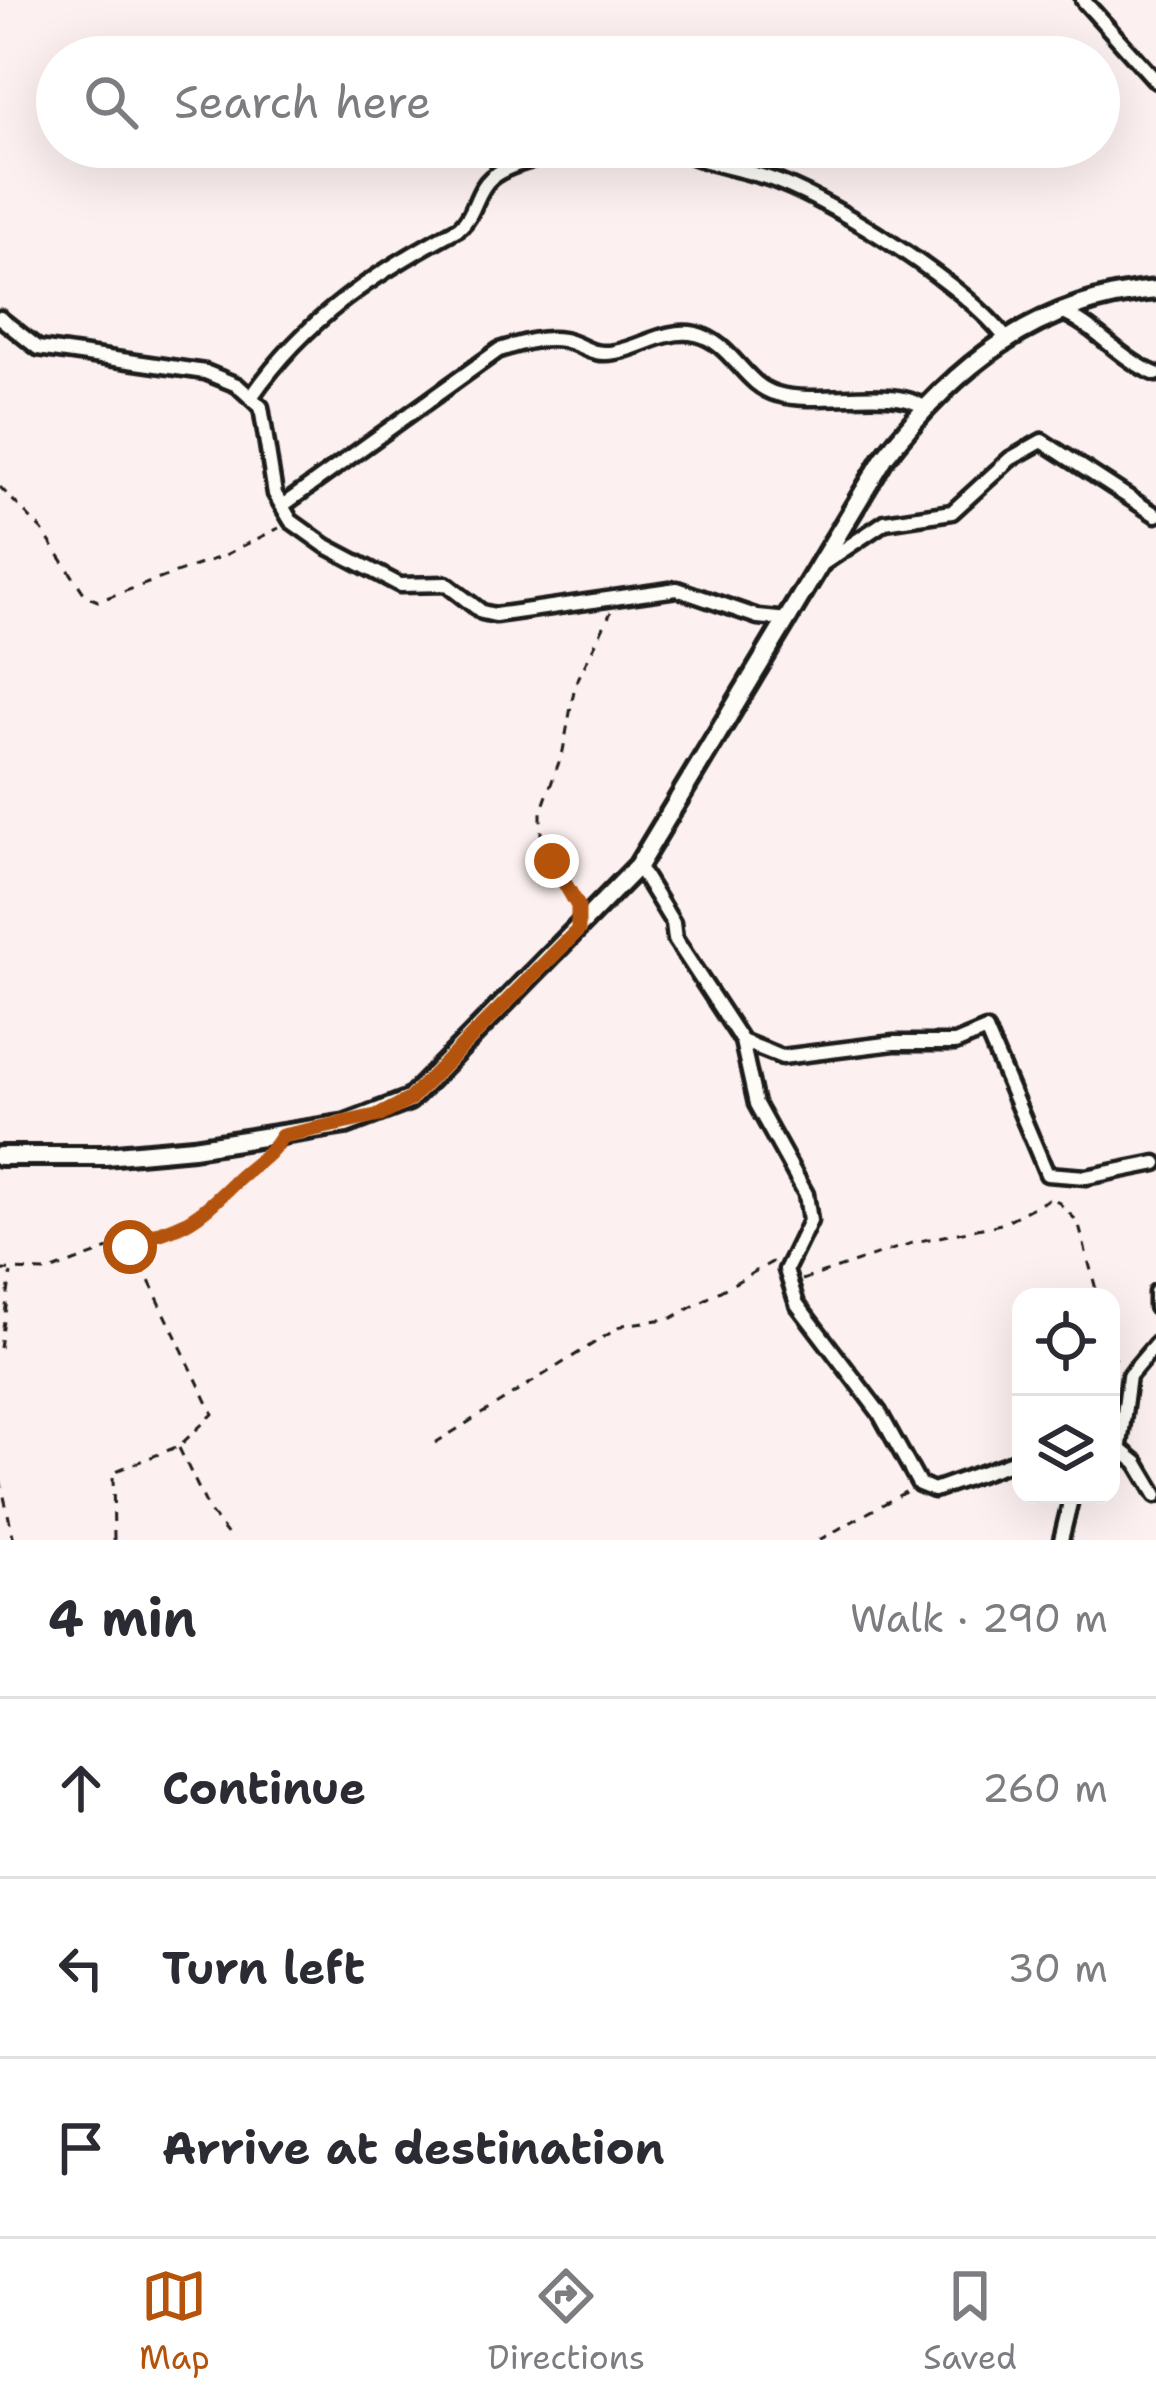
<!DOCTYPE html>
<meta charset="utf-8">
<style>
body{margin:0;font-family:"Shantell Sans",sans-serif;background:#f7f7f7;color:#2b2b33}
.controls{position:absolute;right:36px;bottom:36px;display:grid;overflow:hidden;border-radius:24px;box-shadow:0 12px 48px #0002}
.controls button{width:108px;height:108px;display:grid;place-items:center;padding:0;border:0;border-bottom:3px solid #e1e1e2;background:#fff;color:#2b2b33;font:60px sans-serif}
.stop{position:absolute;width:36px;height:36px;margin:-27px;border:9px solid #b45309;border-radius:50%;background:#fff}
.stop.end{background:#b45309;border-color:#fff;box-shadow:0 3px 12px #0008}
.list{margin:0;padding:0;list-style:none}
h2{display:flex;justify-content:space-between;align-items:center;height:156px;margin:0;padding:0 48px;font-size:51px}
h2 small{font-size:39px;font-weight:400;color:#7c7c81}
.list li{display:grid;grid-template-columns:78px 1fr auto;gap:36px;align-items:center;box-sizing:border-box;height:180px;padding:0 48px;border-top:3px solid #e1e1e2}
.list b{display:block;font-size:45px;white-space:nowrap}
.list em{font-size:39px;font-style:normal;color:#7c7c81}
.icon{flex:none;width:66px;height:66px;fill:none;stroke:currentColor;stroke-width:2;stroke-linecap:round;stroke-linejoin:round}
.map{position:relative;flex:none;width:1156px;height:1540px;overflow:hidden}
.search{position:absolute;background:#fff;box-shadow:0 12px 48px #0002;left:36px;right:36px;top:36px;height:132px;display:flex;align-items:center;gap:30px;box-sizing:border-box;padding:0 42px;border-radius:66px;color:#7c7c81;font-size:45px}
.sheet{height:696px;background:#fff}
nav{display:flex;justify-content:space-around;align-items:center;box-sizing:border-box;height:168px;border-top:3px solid #e1e1e2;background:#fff;font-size:33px;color:#7c7c81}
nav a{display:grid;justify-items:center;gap:6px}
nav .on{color:#b45309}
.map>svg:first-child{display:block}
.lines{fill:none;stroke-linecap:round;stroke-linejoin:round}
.minor-casing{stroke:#1c1c1c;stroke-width:21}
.tertiary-casing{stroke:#1c1c1c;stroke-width:26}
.path{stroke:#1c1c1c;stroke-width:3;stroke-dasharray:9 9;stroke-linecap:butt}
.minor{stroke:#fdfcf7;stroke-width:12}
.tertiary{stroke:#fdfcf7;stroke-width:16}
.route{stroke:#b45309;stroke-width:15}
</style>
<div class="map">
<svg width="1156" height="1540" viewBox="0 0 1156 1540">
<rect width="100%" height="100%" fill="#fdf0f0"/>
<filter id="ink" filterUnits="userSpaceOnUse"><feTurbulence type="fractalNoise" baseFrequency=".00833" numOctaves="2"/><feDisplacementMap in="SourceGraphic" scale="24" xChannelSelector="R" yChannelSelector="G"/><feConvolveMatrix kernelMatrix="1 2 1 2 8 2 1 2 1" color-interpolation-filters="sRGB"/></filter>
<g filter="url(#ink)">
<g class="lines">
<!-- minor casing -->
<g class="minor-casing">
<path id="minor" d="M1083,0L1156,81
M674,147C705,166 745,168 779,182C841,206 964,285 1005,337
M1061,312C1096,326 1119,359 1156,374
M0,318L38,348L205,372L237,385L261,407L275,494L291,521L326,546L400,585L446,584L482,612L495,615L677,589L758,617L788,620
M252,396C307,317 375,273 459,228C476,214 475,192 491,178C512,161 542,161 565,147
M282,506L499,350C519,344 542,336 563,340C583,344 591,357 615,352C644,347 665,328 696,334C733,343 743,385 777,394C818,406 894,385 923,407
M824,563L885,522L952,512L1010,459L1042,441L1156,515
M638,866L673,923L675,939L742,1041L756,1104L806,1194L810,1221L786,1270L797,1304L879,1412L919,1484L934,1490L1021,1459
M742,1041L782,1057L894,1043H955L986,1030L1047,1174L1086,1177L1156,1163
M1156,1292V1307
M1111,1442L1137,1463L1156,1495
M1120,1445L1129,1376L1156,1344
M1061,1540L1072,1495"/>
</g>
<!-- tertiary casing -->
<g class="tertiary-casing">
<path id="tertiary" d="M0,1156H105L193,1148L346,1124L409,1100L638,866L884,458C954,366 1037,300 1156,290"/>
</g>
<!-- path -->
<path class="path" d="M0,487L42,530L86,596L98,601L223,556L279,528
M576,902L541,840V812L563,751L575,685L611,612
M0,1270L50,1271L130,1241L160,1238L212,1209L236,1181L272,1152
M802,1280L915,1242L1001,1224L1053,1197L1078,1222L1098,1297
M0,1348L11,1273
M1111,1352L1120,1365
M435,1443L623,1325L672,1318L774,1261
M179,1448L210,1512L232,1540
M0,1479L14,1540
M114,1540L113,1472L179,1446L213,1414L130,1241
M819,1540L907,1491"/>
<!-- minor -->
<use href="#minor" class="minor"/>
<!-- tertiary -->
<use href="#tertiary" class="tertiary"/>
</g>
</g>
<g class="lines" filter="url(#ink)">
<!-- route -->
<path class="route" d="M130,1247V1241C185,1228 195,1221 235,1182C252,1165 269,1158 282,1136L380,1115L409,1100L578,930V906L552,861"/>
</g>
</svg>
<div class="controls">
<button><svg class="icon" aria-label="locate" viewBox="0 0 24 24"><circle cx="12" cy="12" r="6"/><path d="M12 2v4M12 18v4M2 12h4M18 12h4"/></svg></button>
<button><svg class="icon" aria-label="layers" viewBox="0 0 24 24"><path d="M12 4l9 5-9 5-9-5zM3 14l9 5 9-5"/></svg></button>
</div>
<div class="stop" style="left:130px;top:1247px"></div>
<div class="stop end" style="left:552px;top:861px"></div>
<div class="search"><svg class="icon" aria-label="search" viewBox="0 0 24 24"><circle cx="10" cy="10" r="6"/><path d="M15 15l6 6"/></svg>Search here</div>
</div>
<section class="sheet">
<h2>4 min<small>Walk · 290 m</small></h2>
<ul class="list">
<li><svg class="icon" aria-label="ahead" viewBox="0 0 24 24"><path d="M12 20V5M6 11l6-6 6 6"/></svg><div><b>Continue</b></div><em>260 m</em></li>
<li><svg class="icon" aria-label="left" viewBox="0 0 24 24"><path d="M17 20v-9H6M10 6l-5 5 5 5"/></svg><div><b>Turn left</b></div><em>30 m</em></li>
<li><svg class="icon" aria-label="arrive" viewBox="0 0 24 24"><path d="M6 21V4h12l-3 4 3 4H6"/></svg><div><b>Arrive at destination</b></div></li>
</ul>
</section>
<nav>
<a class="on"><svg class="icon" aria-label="map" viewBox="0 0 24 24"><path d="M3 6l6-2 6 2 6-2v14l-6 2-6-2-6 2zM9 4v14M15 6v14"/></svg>Map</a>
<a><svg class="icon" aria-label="directions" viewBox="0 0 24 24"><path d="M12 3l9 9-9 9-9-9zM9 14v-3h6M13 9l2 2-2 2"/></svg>Directions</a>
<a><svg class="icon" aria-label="saved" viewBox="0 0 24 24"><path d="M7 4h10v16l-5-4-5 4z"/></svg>Saved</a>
</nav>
